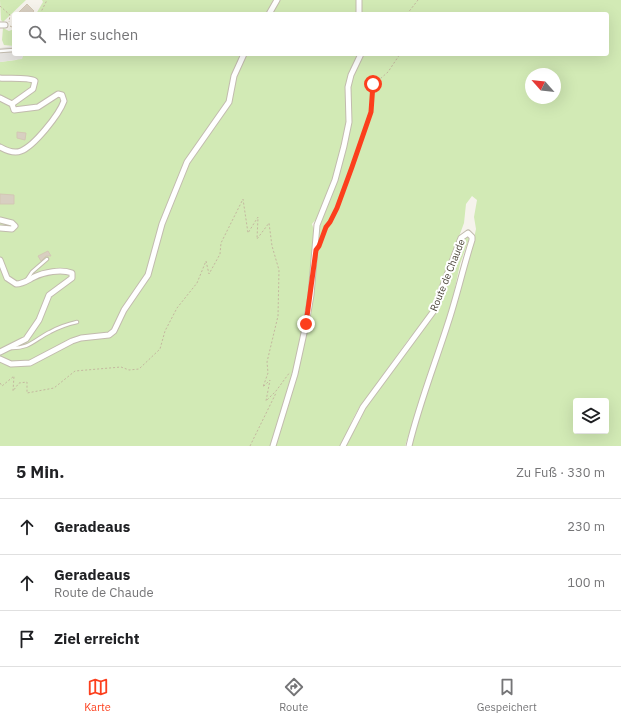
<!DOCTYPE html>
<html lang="de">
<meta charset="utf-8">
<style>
body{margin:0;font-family:"IBM Plex Sans",sans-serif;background:#f2f2f2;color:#202124}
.controls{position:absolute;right:12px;bottom:12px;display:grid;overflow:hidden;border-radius:4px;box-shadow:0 4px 16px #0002}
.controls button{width:36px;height:36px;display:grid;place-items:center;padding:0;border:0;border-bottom:1px solid #e0e0e0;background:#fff;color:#202124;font:20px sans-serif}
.compass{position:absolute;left:525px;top:68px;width:36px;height:36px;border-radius:50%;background:#fff;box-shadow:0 4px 16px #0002;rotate:297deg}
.stop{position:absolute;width:12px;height:12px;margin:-9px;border:3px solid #fc3f1d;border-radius:50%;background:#fff}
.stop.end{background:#fc3f1d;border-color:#fff;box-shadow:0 1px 4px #0008}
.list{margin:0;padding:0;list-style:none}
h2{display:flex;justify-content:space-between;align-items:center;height:52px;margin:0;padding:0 16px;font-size:17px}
h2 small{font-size:13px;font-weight:400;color:#757577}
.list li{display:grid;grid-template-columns:26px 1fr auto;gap:12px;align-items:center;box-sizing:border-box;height:56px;padding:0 16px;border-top:1px solid #e0e0e0}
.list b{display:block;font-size:15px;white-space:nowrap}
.list p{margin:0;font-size:13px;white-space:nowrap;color:#757577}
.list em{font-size:13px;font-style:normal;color:#757577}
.icon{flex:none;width:22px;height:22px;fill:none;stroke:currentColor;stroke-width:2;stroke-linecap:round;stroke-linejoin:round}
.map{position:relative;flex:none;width:621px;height:446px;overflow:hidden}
.search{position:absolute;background:#fff;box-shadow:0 4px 16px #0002;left:12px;right:12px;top:12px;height:44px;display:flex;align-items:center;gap:10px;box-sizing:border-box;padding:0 14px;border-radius:4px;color:#757577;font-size:15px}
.sheet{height:220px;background:#fff}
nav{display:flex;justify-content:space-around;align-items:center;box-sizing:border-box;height:56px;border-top:1px solid #e0e0e0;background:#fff;font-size:11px;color:#757577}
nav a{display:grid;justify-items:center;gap:2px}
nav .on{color:#fc3f1d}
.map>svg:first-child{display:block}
.green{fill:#d2eab5;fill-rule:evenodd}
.parking{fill:#e5e3e0}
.building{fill:#d8cfc1;stroke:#d3c7b4}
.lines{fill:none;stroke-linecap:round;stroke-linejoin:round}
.lane-casing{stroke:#c2bbae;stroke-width:4.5}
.street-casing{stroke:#c2bbae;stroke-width:7}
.path{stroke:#c4b79f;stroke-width:1;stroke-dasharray:2 2;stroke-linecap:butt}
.lane{stroke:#fff;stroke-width:2.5}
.street{stroke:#fff;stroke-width:5}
.route{stroke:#fc3f1d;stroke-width:5}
.labels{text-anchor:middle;stroke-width:4;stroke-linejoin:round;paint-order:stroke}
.street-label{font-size:10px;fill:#4b4439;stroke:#fff}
</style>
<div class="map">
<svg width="621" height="446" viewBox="0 0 621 446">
<rect width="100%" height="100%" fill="#f6f3ec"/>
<!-- green -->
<path class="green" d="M0,0H26L3,22L1,20Z
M42,0H356L357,14H36L43,2Z
M362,0H621V446H412L420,413L473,243L476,229L474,217L477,200L472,196L466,204L464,223L434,305L425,321L408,340L366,399C354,411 349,430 341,446H274L296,374L319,229L337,177L348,136L349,94L353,73L365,54H607V14H361ZM531,74H555V98H531ZM576,401H606V431H576Z
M3,28L9,31L14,29V46L4,45L2,40Z
M24,54H358L347,81L346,123L335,174L318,217L312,224L314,230L306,314L292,376L270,446H0V62L16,60L23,56Z
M464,236H468L469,239L460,264L451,307L405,446H345L360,420L366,407L429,322L439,304Z"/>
<!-- parking -->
<path class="parking" d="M14,46V54H24L22,59L0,62V48Z"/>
<!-- building -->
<path class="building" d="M27,4L34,11L31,14H17Z
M17,132L26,133L25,140L17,138Z
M0,194L14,195V204H0Z
M48,251L51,256H46L41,261L38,256Z"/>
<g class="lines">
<!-- lane casing -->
<g class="lane-casing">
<path id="lane" d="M0,51L14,50
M26,281L32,272L47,259
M10,348C30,349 35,339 50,332C59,327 68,324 77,322"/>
</g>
<!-- street casing -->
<g class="street-casing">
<path id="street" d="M359,0V14
M269,14L277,0
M0,25H5
M0,78C8,79 29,77 35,81L33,89L12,104L14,110L38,107L58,94L62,95L64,101C59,115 34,146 21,151C14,154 7,151 0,147
M0,98L12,104
M0,220L12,223L15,226L12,229L0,228
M0,260L7,278L16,284C23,284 28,280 34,277C44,272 61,269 72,273V278L49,295L39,320L26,339L0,352
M0,359L11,364L30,363L72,341L81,338L109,335L114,331L124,310L148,275L162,224L187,162L229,102L234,76L244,54
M273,446L295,374L306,324L311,295L317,225L335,180L344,146L349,122L348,87L351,75L361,54
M343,446L363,407L433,312L461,238L468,233L472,237V240C463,268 457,296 448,323C435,364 419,404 409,446"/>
</g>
<!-- path -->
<path class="path" d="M0,6L10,15L9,22
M40,14L47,0
M407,14L418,0
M10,26L14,28
M321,237L337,207L371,112L373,85L388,72L400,54
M0,383L2,386L14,376L13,391L19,383L27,382V393L54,388L75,371L121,367L129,370L139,369L160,349L165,331L177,308L197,283L206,261L209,274L220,254L221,243L243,199L248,233L258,217L257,239L269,223L272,246L279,270L278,316L267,362L268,373L263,387L270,380L266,401L276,391L290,372
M250,446L276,393"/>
<!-- lane -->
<use href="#lane" class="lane"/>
<!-- street -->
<use href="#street" class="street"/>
</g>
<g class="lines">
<!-- route -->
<path class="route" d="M306,324L316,250L319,246L326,227L330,222L337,208L352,167L371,112L373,84"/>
</g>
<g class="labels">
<!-- street labels -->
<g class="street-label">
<text transform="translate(447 275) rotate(-68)" y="4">Route de Chaude</text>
</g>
</g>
</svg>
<div class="controls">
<button><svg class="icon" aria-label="layers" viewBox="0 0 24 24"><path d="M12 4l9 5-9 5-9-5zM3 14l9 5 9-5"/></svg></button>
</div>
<svg class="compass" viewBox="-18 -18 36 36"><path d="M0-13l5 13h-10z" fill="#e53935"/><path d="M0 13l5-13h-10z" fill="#757577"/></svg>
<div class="stop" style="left:373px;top:84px"></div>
<div class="stop end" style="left:306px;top:324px"></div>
<div class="search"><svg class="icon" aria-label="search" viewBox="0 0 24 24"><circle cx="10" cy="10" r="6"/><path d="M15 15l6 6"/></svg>Hier suchen</div>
</div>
<section class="sheet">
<h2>5 Min.<small>Zu Fuß · 330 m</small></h2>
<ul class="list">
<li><svg class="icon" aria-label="ahead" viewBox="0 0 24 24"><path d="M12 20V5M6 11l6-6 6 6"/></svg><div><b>Geradeaus</b></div><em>230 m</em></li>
<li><svg class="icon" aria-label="ahead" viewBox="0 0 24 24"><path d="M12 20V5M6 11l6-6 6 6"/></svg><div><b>Geradeaus</b><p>Route de Chaude</p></div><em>100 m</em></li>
<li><svg class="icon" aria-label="arrive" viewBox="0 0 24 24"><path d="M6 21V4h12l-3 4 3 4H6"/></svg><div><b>Ziel erreicht</b></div></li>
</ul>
</section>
<nav>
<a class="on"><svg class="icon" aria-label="map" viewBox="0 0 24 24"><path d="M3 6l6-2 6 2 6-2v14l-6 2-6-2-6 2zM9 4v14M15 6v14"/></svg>Karte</a>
<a><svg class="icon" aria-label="directions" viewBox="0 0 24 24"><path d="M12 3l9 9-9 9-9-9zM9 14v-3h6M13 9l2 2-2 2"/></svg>Route</a>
<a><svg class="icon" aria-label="saved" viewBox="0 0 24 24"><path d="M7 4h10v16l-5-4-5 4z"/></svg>Gespeichert</a>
</nav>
